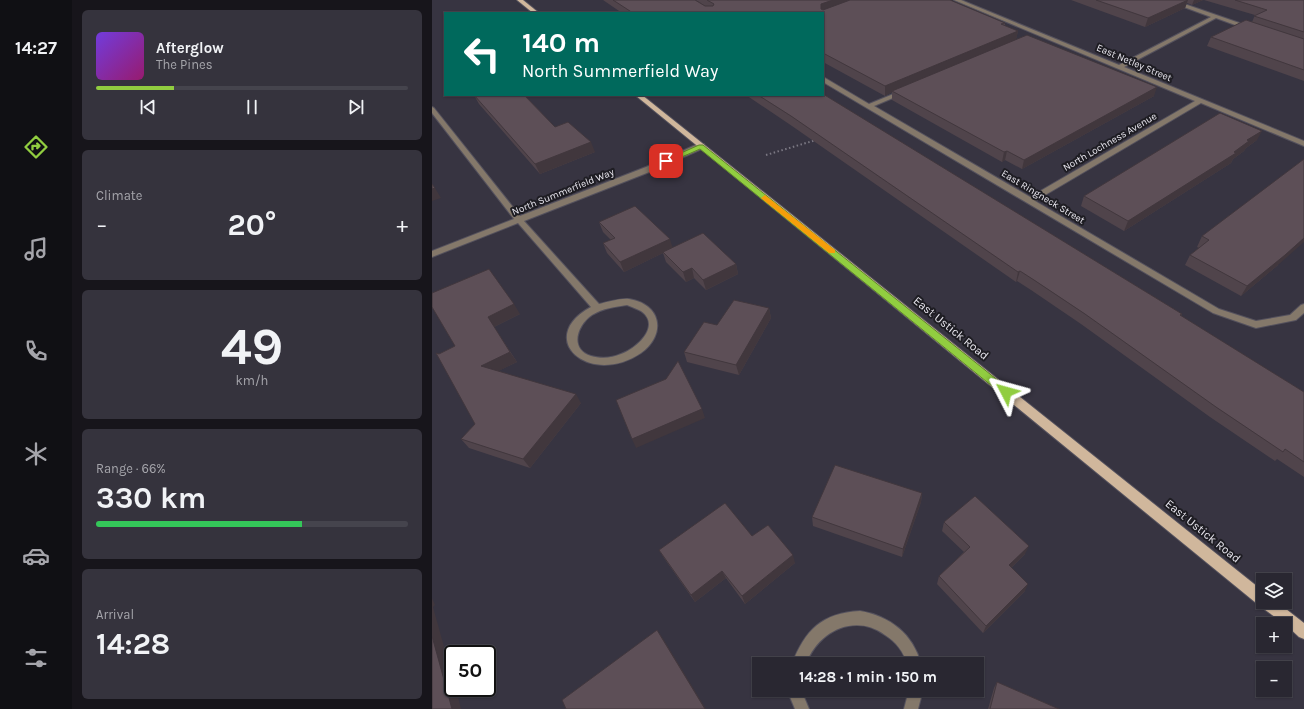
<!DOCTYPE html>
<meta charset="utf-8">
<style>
:root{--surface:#292731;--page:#35333d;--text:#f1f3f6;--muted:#a5a5ab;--line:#45444d;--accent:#91cd40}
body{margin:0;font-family:Karla,sans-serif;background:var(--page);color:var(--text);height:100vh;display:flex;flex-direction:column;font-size:15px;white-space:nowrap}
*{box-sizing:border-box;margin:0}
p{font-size:13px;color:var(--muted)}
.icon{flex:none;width:22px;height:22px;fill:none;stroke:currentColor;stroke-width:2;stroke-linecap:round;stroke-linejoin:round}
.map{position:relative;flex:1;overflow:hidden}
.panel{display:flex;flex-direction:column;gap:10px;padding:10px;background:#17151b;width:360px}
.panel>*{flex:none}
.top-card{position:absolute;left:12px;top:12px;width:380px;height:84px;border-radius:0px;box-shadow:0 1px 3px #0004,0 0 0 1px var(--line);background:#00695c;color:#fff;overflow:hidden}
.controls{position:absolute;left:824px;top:573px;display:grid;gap:8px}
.controls a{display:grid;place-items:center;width:36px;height:36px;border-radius:0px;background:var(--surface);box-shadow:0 1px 3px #0004,0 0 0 1px var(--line);font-size:20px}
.speed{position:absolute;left:12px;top:645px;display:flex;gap:8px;font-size:20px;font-weight:700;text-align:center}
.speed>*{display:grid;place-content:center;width:52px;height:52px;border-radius:50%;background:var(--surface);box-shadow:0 1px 3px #0004,0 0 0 1px var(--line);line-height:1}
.speed .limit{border:2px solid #111;border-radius:6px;background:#fff;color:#111}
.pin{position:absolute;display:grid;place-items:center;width:34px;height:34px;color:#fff;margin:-17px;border-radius:8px;box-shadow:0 2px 6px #0006}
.me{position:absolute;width:44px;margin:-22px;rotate:309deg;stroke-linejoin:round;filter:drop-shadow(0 0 3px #0008)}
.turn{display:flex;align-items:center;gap:14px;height:84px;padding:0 12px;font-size:18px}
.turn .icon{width:52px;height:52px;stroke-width:2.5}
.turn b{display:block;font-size:28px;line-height:34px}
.big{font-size:30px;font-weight:700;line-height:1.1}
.panel .widget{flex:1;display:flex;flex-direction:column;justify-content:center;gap:6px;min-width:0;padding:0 14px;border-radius:6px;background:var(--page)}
.panel .dial{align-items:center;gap:0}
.dial b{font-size:52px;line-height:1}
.song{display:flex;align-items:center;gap:12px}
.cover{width:48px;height:48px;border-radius:6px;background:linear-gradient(135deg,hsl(260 70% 55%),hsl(320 70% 35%))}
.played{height:4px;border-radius:2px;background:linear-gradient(90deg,var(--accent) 25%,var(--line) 25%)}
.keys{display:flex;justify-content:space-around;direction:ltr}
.heat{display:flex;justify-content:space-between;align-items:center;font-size:22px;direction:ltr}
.charge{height:6px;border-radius:3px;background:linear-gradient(90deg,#34c759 66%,var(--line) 0)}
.trip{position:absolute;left:320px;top:657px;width:232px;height:40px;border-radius:0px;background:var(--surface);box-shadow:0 1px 3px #0004,0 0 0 1px var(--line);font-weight:700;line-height:40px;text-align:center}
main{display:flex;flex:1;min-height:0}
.tabs{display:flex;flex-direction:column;width:72px;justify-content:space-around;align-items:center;background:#101014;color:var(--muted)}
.tabs .icon{width:28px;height:28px}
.tabs .current{color:var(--accent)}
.tabs b{font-size:18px;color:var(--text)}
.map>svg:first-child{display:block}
</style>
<main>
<nav class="tabs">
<b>14:27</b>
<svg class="icon current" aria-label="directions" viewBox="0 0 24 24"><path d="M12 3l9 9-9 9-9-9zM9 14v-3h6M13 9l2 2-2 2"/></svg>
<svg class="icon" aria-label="music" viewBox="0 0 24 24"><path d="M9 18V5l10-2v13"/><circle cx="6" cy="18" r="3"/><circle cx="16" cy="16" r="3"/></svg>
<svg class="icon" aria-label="phone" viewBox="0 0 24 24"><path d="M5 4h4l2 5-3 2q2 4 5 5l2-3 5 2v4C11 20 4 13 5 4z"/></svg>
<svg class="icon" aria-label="climate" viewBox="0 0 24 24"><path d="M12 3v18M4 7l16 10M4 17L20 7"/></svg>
<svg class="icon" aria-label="car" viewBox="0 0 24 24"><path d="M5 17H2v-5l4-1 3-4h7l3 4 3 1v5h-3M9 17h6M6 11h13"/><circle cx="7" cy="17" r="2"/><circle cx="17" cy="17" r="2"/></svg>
<svg class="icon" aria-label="filters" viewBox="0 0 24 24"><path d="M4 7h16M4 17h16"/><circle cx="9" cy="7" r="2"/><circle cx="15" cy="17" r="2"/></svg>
</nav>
<section class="panel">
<div class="widget">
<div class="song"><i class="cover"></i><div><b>Afterglow</b><p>The Pines</p></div></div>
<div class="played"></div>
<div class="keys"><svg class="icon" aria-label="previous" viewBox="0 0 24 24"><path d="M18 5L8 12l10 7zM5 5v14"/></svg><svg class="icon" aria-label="pause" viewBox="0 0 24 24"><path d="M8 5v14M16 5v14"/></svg><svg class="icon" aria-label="next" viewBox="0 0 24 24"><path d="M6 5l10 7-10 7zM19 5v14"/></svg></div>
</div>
<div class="widget"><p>Climate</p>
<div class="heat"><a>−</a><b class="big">20°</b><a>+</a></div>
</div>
<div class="widget dial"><b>49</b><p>km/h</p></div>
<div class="widget"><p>Range · 66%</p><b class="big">330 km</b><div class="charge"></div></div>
<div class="widget"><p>Arrival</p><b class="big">14:28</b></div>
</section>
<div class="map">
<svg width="872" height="709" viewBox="0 0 872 709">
<rect width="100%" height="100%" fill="#373441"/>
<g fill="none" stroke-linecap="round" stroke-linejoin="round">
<defs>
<g id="minor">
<path d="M522,0h7l158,65 92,-48 -46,-17h8l78,27 1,1 -3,2 -33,-12 -92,49 180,74v5l-103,-43 -166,98 184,108 37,12 34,-6 11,-10 3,-1v9l-8,7 -40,8 -43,-15 -390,-231v-5l2,1 44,26 34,-14h4v2l-33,14 156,91 165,-96z"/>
<path d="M0,107l2,1 86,108 126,-49 52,-23h6v4l-52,23 -128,50 75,83c9,-2 21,-6 30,-5 32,5 38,35 12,54 -52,35 -107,-15 -50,-46l-73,-84 -86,34v-6l82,-32 -82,-106zM195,305c5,2 10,4 14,6 21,15 -5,38 -20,43 -9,4 -20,5 -30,2 -22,-7 -14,-31 1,-41 11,-7 23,-8 35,-10z"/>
<path d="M428,611c30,5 53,23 61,53h-14c-3,-12 -11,-22 -22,-29 -30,-22 -67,-4 -79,29h-14c13,-34 30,-51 68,-53z"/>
<path d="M358,690h14v7l5,12h-14l-5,-12z"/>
<path d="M477,690h14l-5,19h-14z"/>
</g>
<g id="major">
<path d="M85,0h6l16,13h-6z"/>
<path d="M203,95h7l621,496v11h14l27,21v16l-5,-2 -14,-13 -24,-17z"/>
</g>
</defs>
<!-- minor casing -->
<use href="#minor" stroke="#54515d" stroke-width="2"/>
<!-- major casing -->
<use href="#major" stroke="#54515d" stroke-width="2"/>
<!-- path -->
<path stroke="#7b7883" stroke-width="2" stroke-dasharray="1.5 2.5" stroke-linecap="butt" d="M334,155l50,-15"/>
<!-- minor -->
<use href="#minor" fill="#84786a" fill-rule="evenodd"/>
<!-- major -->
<use href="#major" fill="#d0b79c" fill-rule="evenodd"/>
</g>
<!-- wall -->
<g fill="#50444b">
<path d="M171,0h92l10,6 -9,-6h254l55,23v3l13,5 -2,8 138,57 -132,73 -17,-9 -3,2 -110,-62v-8l-7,4 -62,-34v-49h-201z"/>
<path d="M639,0h132l-11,5 -5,-2 -2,5 -40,19z"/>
<path d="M772,0h100v81l-97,-35 4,-9 41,-15 3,-7z"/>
<path d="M42,95h59l-7,2 29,30 40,25 -55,22 -61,-70z"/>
<path d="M314,95h77l359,219 -1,2 123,76v85l-27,-18 -2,2 -65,-44 -129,-93 -50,-34 -14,-9 -1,1 -224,-156z"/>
<path d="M825,140l-11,8 -2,3 -11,8 -2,4 -107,68 -43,-25 3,-10z"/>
<path d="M167,222l74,25 63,17 2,10 -32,16 -12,-12 -8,4 -20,-20 -3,-9 -39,19 -17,-19 -4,-10 8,-3 -8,-8z"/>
<path d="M770,236l76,29 -37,31 -56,-31 5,-10 9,-7 -2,-1z"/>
<path d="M0,307l88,7 -26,13 23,35 -19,9 83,32 -51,65 -61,-20 -8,-9 14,-15 -36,-70 16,-8z"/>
<path d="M337,308l2,10 -32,57 -52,-13 -3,-10z"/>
<path d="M490,493l-1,9 -19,55 -89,-31 -1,-9z"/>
<path d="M512,522l81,32 -14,14 14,23 -42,42 -46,-49 2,-8 25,-24 -22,-21z"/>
<path d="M320,536l43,27 -50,41 -19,-26 -31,24 -31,-44 -5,-8z"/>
<path d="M565,682l62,27h-71l6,-21z"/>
</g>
<!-- shaded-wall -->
<g fill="#41373d">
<path d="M401,0h26l-38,13v-9z"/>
<path d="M756,0l-3,8 -40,19 3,-9z"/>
<path d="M762,0h9l-11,5z"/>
<path d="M586,31l-2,9 -124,51v1l-7,4v-10z"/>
<path d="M725,87l-3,9 -132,73 2,-9z"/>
<path d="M88,95h13l-11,3z"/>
<path d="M830,131l-5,9 -11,8 -2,3 -11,8 -2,4 -107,68 4,-10 106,-69 13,-12z"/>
<path d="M159,142l4,10 -55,22 -5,-10z"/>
<path d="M575,151l-2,9 -3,2 2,-10z"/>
<path d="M3,188l6,10 -9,3v-12z"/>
<path d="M872,238v4l-26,23 -37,31 6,-10z"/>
<path d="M238,239l3,10 -10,3v1l-39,19 -4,-10z"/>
<path d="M304,264l2,10 -32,16 -3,-10z"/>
<path d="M260,268l2,10 -8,4 -3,-10z"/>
<path d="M588,271l-3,10 -1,1 2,-10z"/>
<path d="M82,304l6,10 -26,13 -6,-10z"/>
<path d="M337,308l2,10 -32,57 -3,-10z"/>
<path d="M78,352l7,10 -29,14 -7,-10z"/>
<path d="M144,394l5,9 -51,65 -7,-9z"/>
<path d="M270,409l3,9 -69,30 -4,-9z"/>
<path d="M490,493l-1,9 -19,55 1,-8z"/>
<path d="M597,546l-4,8 -19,19 3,-8z"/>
<path d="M361,555l2,8 -50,41 -3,-8z"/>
<path d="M290,571l4,7 -31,24 -4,-7z"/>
<path d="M596,584l-3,7 -42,42 3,-7z"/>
<path d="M0,598l3,7 -2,2 20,72v9h3l5,21h-9l-20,-73z"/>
<path d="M225,630l5,7 44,72h-1z"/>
</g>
<!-- building -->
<g fill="#5d4f57" stroke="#41373d">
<path d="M181,0h82l10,6h8l1,-2 -7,-4h126l-12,4v5l2,1 27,-10h100l55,23 -4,1 17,7 -133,55 -62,-33v-40h-190z"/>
<path d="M664,0h92l-40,18z"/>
<path d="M803,0h69v32l-50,-16 13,-6z"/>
<path d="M814,20l58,19v31l-93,-33z"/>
<path d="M595,35l130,52 -133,73 -17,-9 -3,1 -112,-61z"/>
<path d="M391,94l359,220 -2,1 124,77v70l-19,-13 -2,3 -67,-45 -131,-93 -51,-34 -14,-9 -2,1 -227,-156 -33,-21h65z"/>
<path d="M42,95h50l31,32 13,-5 23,20 -56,22z"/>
<path d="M788,113l42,18 -15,9 2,1 -15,11 2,1 -108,68 -44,-25z"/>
<path d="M872,159v79l-19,17 -38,31 -57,-31 19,-15 -7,-4z"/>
<path d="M0,184l3,4 -3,1z"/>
<path d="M203,206l35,33 -50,23 -17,-19 12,-5 -16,-16z"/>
<path d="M271,233l33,31 -33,16 -11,-12 -9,4 -20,-20z"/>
<path d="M57,269l25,35 -26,13 22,35 -29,14 95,28 -53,65 -62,-20 14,-15 -39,-71 3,1 16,-8 -23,-39v-14z"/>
<path d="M302,300l35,8 -33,57 -52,-13 20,-30 13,3z"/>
<path d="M246,361l24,48 -70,30 -16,-39 50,-21z"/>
<path d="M403,465l87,28 -19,56 -91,-32z"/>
<path d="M543,496l54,50 -20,19 19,19 -42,42 -47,-50 31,-29 -26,-25z"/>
<path d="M293,503l27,33 16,-11 25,30 -51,41 -20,-25 -31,24 -32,-45z"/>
<path d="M225,630l48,79h-139l-4,-9z"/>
<path d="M0,636l20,73h-20z"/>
<path d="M565,682l62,27h-69z"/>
</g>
<!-- route -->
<path fill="#91cd40" stroke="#5e852a" d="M267,145h4l307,245 1,2 -1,3h-7l-303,-246 -32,14 -5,-2z"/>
<!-- slow -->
<path fill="#f59e0b" d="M333,195l70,55v3h-6l-67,-54 -1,-1z"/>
<g text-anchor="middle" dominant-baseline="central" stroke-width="4" stroke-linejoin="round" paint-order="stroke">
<!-- far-street labels -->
<g font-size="10" fill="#eae8f0" stroke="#1e1d23">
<text transform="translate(702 63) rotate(23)">East Netley Street</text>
<text transform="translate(678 142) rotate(-30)">North Lochness Avenue</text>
<text transform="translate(131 192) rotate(-22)">North Summerfield Way</text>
<text transform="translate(611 197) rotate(31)">East Ringneck Street</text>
</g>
<!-- street labels -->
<g font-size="12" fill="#eae8f0" stroke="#1e1d23">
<text transform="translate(519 328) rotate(39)">East Ustick Road</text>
<text transform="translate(771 531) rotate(39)">East Ustick Road</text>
</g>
</g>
</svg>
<div class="controls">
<a><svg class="icon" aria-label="layers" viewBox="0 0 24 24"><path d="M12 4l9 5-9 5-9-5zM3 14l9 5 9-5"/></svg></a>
<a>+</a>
<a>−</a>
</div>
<div class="speed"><div class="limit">50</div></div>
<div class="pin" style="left:234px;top:161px;background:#d93025"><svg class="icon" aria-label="arrive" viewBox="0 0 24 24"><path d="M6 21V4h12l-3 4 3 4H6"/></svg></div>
<svg class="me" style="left:574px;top:392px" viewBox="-20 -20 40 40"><path d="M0-17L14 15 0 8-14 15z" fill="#91cd40" stroke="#fff" stroke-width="4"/></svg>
<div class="trip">14:28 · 1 min · 150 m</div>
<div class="top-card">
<div class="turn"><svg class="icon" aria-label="left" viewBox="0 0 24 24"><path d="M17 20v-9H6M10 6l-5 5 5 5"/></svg><div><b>140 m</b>North Summerfield Way</div></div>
</div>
</div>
</main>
